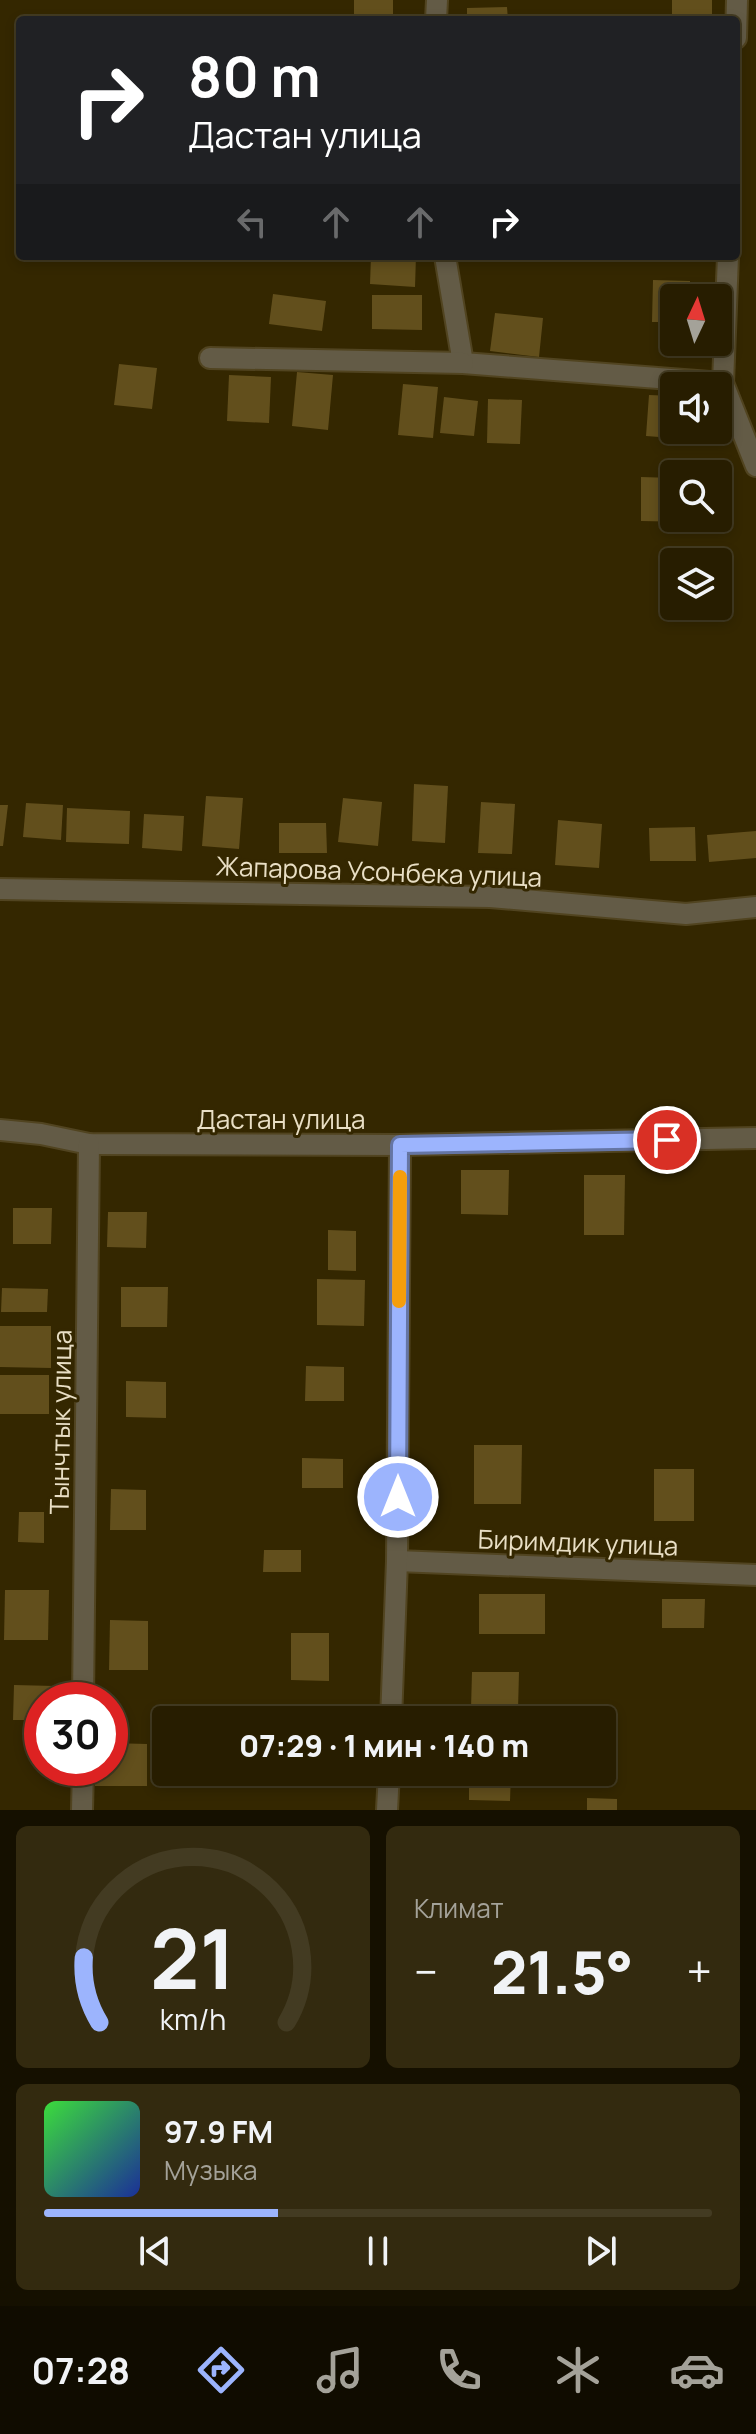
<!DOCTYPE html>
<html lang="ru">
<meta charset="utf-8">
<style>
:root{--surface:#271d00;--page:#332a0f;--text:#f1f3f6;--muted:#a4a299;--line:#433b22;--accent:#9cb4fd}
body{margin:0;font-family:Manrope,sans-serif;background:var(--page);color:var(--text);height:100vh;display:flex;flex-direction:column;font-size:30px;white-space:nowrap}
*{box-sizing:border-box;margin:0}
p{font-size:26px;color:var(--muted)}
.icon{flex:none;width:44px;height:44px;fill:none;stroke:currentColor;stroke-width:2;stroke-linecap:round;stroke-linejoin:round}
.map{position:relative;height:1810px;overflow:hidden}
.drawer{display:flex;flex-direction:column;gap:16px;padding:16px;background:#151000;flex:1}
.drawer>*{flex:none}
.banner{position:absolute;left:16px;top:16px;width:724px;height:244px;border-radius:8px;box-shadow:0 4px 12px #0003,0 0 0 2px var(--line);background:#202124;color:#fff;overflow:hidden}
.needle{width:52px;rotate:4deg}
.controls{position:absolute;left:660px;top:284px;display:grid;gap:16px}
.controls a{display:grid;place-items:center;width:72px;height:72px;border-radius:8px;background:var(--surface);box-shadow:0 4px 12px #0003,0 0 0 2px var(--line);font-size:40px}
.speed{position:absolute;left:24px;top:1682px;display:flex;gap:16px;font-size:40px;font-weight:700;text-align:center}
.speed>*{display:grid;place-content:center;width:104px;height:104px;border-radius:50%;background:var(--surface);box-shadow:0 4px 12px #0003,0 0 0 2px var(--line);line-height:1}
.speed .limit{border:12px solid #d22;background:#fff;color:#111}
.pin{position:absolute;display:grid;place-items:center;width:68px;height:68px;color:#fff;margin:-34px;border:4px solid #fff;border-radius:50%;box-shadow:0 2px 8px #0007}
.me{position:absolute;width:88px;margin:-44px;rotate:0deg;stroke-linejoin:round;filter:drop-shadow(0 0 6px #0008)}
.turn{display:flex;align-items:center;gap:28px;height:168px;padding:0 40px;font-size:36px}
.turn .icon{width:104px;height:104px;stroke-width:2.5}
.turn b{display:block;font-size:56px;line-height:68px}
.lanes{display:flex;align-items:center;height:76px;padding:0 40px;background:#0003;justify-content:center;gap:40px;direction:ltr}
.lanes .off{opacity:.35}
.big{font-size:60px;font-weight:800;line-height:1.1}
.drawer .card{flex:1;display:flex;flex-direction:column;justify-content:center;gap:12px;min-width:0;padding:0 28px;border-radius:12px;background:var(--page)}
.drawer .dial{align-items:center;gap:0}
.dial svg{height:208px;overflow:visible;fill:none;stroke:var(--line);stroke-width:7;stroke-linecap:round;text-anchor:middle}
.dial text{fill:var(--text);stroke:none}
.song{display:flex;align-items:center;gap:24px}
.cover{width:96px;height:96px;border-radius:12px;background:linear-gradient(135deg,hsl(120 70% 55%),hsl(230 70% 35%))}
.played{height:8px;border-radius:4px;background:linear-gradient(90deg,var(--accent) 35%,var(--line) 35%)}
.keys{display:flex;justify-content:space-around;direction:ltr}
.heat{display:flex;justify-content:space-between;align-items:center;font-size:44px;direction:ltr}
.drawer .tiles{flex:1;display:grid;gap:16px;grid-template-columns:1fr 1fr}
.card:last-child{grid-column:span 2}
.trip{position:absolute;left:152px;top:1706px;width:464px;height:80px;border-radius:8px;background:var(--surface);box-shadow:0 4px 12px #0003,0 0 0 2px var(--line);font-weight:800;line-height:80px;text-align:center}
.tab-bar{display:flex;height:128px;justify-content:space-around;align-items:center;background:#100c00;color:var(--muted)}
.tab-bar .icon{width:56px;height:56px}
.tab-bar .current{color:var(--accent)}
.tab-bar b{font-size:36px;color:var(--text)}
.map>svg:first-child{display:block}
</style>
<div class="map">
<svg width="756" height="1810" viewBox="0 0 756 1810">
<rect width="100%" height="100%" fill="#342700"/>
<!-- building -->
<g fill="#624f1c">
<rect x="354" y="0" width="39" height="19"/>
<rect x="672" y="0" width="40" height="20"/>
<path d="M507,7l1,13h-41v-12z"/>
<path d="M371,256h45l-1,31 -45,-3z"/>
<path d="M653,280l37,1v17h-16v24h-22z"/>
<path d="M273,294l53,7 -4,30 -53,-7z"/>
<path d="M372,295h50v35l-50,-1z"/>
<path d="M495,313l48,5 -4,39 -49,-6z"/>
<path d="M119,364l38,4 -5,41 -38,-4z"/>
<path d="M297,372l36,3 -5,55 -36,-4z"/>
<path d="M229,375l42,2 -2,46 -42,-2z"/>
<path d="M403,384l35,3 -5,51 -35,-3z"/>
<path d="M649,395l25,1v34h13l-1,9 -40,-3z"/>
<path d="M444,397l34,4 -4,35 -34,-3z"/>
<path d="M488,399l34,1 -2,44 -33,-1z"/>
<path d="M641,477l33,1v40h16v4l-49,-1z"/>
<path d="M414,784l34,2 -3,57 -33,-2z"/>
<path d="M206,796l37,2 -4,51 -37,-3z"/>
<path d="M343,798l39,4 -4,44 -40,-4z"/>
<path d="M481,802l34,2 -3,50 -34,-1z"/>
<path d="M26,803l37,2 -2,35 -38,-3z"/>
<path d="M0,805h8l-5,41h-3z"/>
<path d="M67,808l63,3 -1,33 -63,-2z"/>
<path d="M144,814l40,2 -2,35 -40,-3z"/>
<path d="M558,820l44,4 -3,44 -44,-3z"/>
<path d="M279,823h47l1,30h-48z"/>
<path d="M695,827l1,34h-46l-1,-33z"/>
<path d="M756,831v27l-47,4 -2,-27z"/>
<path d="M461,1170h48l-1,45 -47,-1z"/>
<path d="M584,1175h41l-1,60h-40z"/>
<path d="M13,1208h39l-1,36h-38z"/>
<path d="M108,1212h39l-1,36 -39,-1z"/>
<path d="M328,1230l28,1v40l-28,-1z"/>
<path d="M317,1279l48,1 -1,46 -47,-1z"/>
<path d="M121,1287h47l-1,40h-46z"/>
<path d="M2,1288l46,1 -1,23h-46z"/>
<path d="M0,1326h51v42l-51,-1z"/>
<path d="M306,1366l38,1v34h-39z"/>
<rect x="0" y="1375" width="49" height="39"/>
<path d="M126,1381l40,1v36l-40,-1z"/>
<path d="M474,1445h48l-1,59h-47z"/>
<path d="M302,1458l41,1v29h-41z"/>
<rect x="654" y="1469" width="40" height="52"/>
<path d="M111,1489l35,1v40h-36z"/>
<path d="M19,1512h25v31l-26,-1z"/>
<path d="M264,1550h37v22h-38z"/>
<path d="M5,1590h44l-1,50h-44z"/>
<rect x="479" y="1594" width="66" height="40"/>
<path d="M662,1599h43l-1,29h-42z"/>
<path d="M110,1620l38,1v49h-39z"/>
<path d="M291,1633h38v48l-38,-1z"/>
<path d="M472,1672h47l-1,38 -47,-1z"/>
<path d="M14,1685l41,1v14h-13v20h-29z"/>
<path d="M110,1743l37,1v42h-52v-18h15z"/>
<path d="M469,1772h42l-1,29 -41,-1z"/>
<path d="M587,1798l30,1v11h-30z"/>
</g>
<g fill="none" stroke-linecap="round" stroke-linejoin="round">
<defs>
<g id="street">
<path d="M436,20l1,-20"/>
<path d="M736,38l1,-38"/>
<path d="M445,256l18,107 260,20"/>
<path d="M728,256l-5,127 33,83"/>
<path d="M210,358l253,5"/>
<path d="M0,889l490,8 196,17 70,-7"/>
<path d="M0,1130l41,4 48,10 311,1 356,-7"/>
<path d="M397,1561l359,14"/>
<path d="M83,1700l6,-556"/>
<path d="M391,1720l6,-159 3,-416"/>
<path d="M82,1810l1,-42"/>
<path d="M387,1810l2,-38"/>
</g>
</defs>
<!-- street casing -->
<use href="#street" stroke="#514420" stroke-width="24"/>
<!-- street -->
<use href="#street" stroke="#635b46" stroke-width="20"/>
</g>
<g fill="none" stroke-linecap="round" stroke-linejoin="round">
<defs>
<path id="route" d="M398,1497l2,-352 267,-5"/>
</defs>
<!-- route casing -->
<use href="#route" stroke="#6575a4" stroke-width="20"/>
<!-- route -->
<use href="#route" stroke="#9cb4fd" stroke-width="14"/>
<!-- slow -->
<path stroke="#f59e0b" stroke-width="14" d="M399,1301l1,-124"/>
</g>
<g text-anchor="middle" dominant-baseline="central" stroke-width="6" stroke-linejoin="round" paint-order="stroke">
<!-- street labels -->
<g font-size="26" fill="#e9dfc5" stroke="#342700">
<text transform="translate(379 871) rotate(2)">Жапарова Усонбека улица</text>
<text x="281" y="1119">Дастан улица</text>
<text transform="translate(60 1422) rotate(-89)">Тынчтык улица</text>
<text transform="translate(578 1542) rotate(2)">Биримдик улица</text>
</g>
</g>
</svg>
<div class="controls">
<a><svg class="needle" viewBox="-14 -14 28 28"><path d="M0-13l5 13h-10z" fill="#e53935"/><path d="M0 13l5-13h-10z" fill="#a4a299"/></svg></a>
<a><svg class="icon" aria-label="sound" viewBox="0 0 24 24"><path d="M4 9h4l5-4v14l-5-4H4zM17 9q2 3 0 6"/></svg></a>
<a><svg class="icon" aria-label="search" viewBox="0 0 24 24"><circle cx="10" cy="10" r="6"/><path d="M15 15l6 6"/></svg></a>
<a><svg class="icon" aria-label="layers" viewBox="0 0 24 24"><path d="M12 4l9 5-9 5-9-5zM3 14l9 5 9-5"/></svg></a>
</div>
<div class="speed"><div class="limit">30</div></div>
<div class="pin" style="left:667px;top:1140px;background:#d93025"><svg class="icon" aria-label="arrive" viewBox="0 0 24 24"><path d="M6 21V4h12l-3 4 3 4H6"/></svg></div>
<svg class="me" style="left:398px;top:1497px" viewBox="-20 -20 40 40"><circle r="17" fill="#9cb4fd" stroke="#fff" stroke-width="3"/><path d="M0-11L8 9 0 5-8 9z" fill="#fff"/></svg>
<div class="trip">07:29 · 1 мин · 140 m</div>
<div class="banner">
<div class="turn"><svg class="icon" aria-label="right" viewBox="0 0 24 24"><path d="M7 20v-9h11M14 6l5 5-5 5"/></svg><div><b>80 m</b>Дастан улица</div></div>
<div class="lanes"><svg class="icon off" aria-label="left" viewBox="0 0 24 24"><path d="M17 20v-9H6M10 6l-5 5 5 5"/></svg><svg class="icon off" aria-label="ahead" viewBox="0 0 24 24"><path d="M12 20V5M6 11l6-6 6 6"/></svg><svg class="icon off" aria-label="ahead" viewBox="0 0 24 24"><path d="M12 20V5M6 11l6-6 6 6"/></svg><svg class="icon" aria-label="right" viewBox="0 0 24 24"><path d="M7 20v-9h11M14 6l5 5-5 5"/></svg></div>
</div>
</div>
<section class="drawer">
<div class="tiles">
<div class="card dial"><svg viewBox="0 0 100 80">
<path d="M14 69A42 42 0 1 1 86 69"/>
<path d="M14 69A42 42 0 0 1 8 44" stroke="#9cb4fd"/>
<text x="50" y="56" font-size="32" font-weight="700">21</text>
<text x="50" y="72" font-size="11">km/h</text>
</svg></div>
<div class="card"><p>Климат</p>
<div class="heat"><a>−</a><b class="big">21.5°</b><a>+</a></div>
</div>
<div class="card">
<div class="song"><i class="cover"></i><div><b>97.9 FM</b><p>Музыка</p></div></div>
<div class="played"></div>
<div class="keys"><svg class="icon" aria-label="previous" viewBox="0 0 24 24"><path d="M18 5L8 12l10 7zM5 5v14"/></svg><svg class="icon" aria-label="pause" viewBox="0 0 24 24"><path d="M8 5v14M16 5v14"/></svg><svg class="icon" aria-label="next" viewBox="0 0 24 24"><path d="M6 5l10 7-10 7zM19 5v14"/></svg></div>
</div>
</div>
</section>
<nav class="tab-bar">
<b>07:28</b>
<svg class="icon current" aria-label="directions" viewBox="0 0 24 24"><path d="M12 3l9 9-9 9-9-9zM9 14v-3h6M13 9l2 2-2 2"/></svg>
<svg class="icon" aria-label="music" viewBox="0 0 24 24"><path d="M9 18V5l10-2v13"/><circle cx="6" cy="18" r="3"/><circle cx="16" cy="16" r="3"/></svg>
<svg class="icon" aria-label="phone" viewBox="0 0 24 24"><path d="M5 4h4l2 5-3 2q2 4 5 5l2-3 5 2v4C11 20 4 13 5 4z"/></svg>
<svg class="icon" aria-label="climate" viewBox="0 0 24 24"><path d="M12 3v18M4 7l16 10M4 17L20 7"/></svg>
<svg class="icon" aria-label="car" viewBox="0 0 24 24"><path d="M5 17H2v-5l4-1 3-4h7l3 4 3 1v5h-3M9 17h6M6 11h13"/><circle cx="7" cy="17" r="2"/><circle cx="17" cy="17" r="2"/></svg>
</nav>
